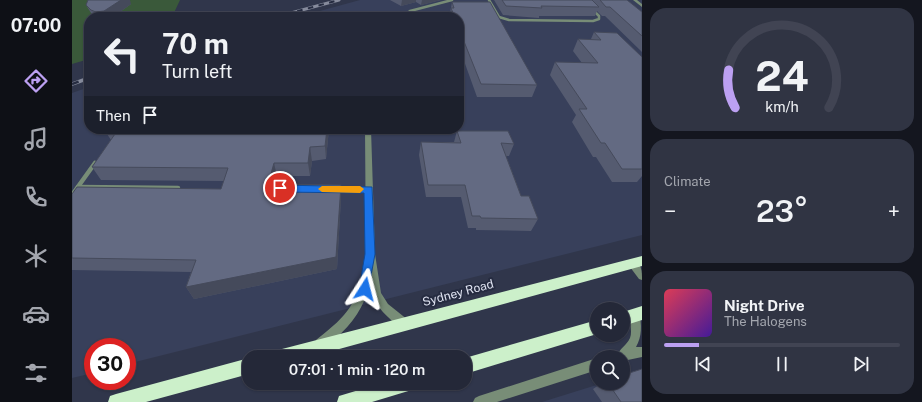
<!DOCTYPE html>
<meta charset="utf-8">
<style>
:root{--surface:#242838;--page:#303443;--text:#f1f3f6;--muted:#a3a6ae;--line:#414453;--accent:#bca0f2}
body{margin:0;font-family:"Public Sans",sans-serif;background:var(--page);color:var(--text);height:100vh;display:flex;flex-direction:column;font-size:15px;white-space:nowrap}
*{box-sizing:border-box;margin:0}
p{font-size:13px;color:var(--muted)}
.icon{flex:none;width:22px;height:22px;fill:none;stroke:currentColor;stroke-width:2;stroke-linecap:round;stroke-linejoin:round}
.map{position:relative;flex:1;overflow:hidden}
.panel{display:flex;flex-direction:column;gap:8px;padding:8px;background:#14161f;width:280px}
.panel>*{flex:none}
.guide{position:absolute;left:12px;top:12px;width:380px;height:122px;border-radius:16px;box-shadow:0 1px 3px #0004,0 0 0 1px var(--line);background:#242838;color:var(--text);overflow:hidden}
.controls{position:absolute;left:518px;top:302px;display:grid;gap:8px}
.controls a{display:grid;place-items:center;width:40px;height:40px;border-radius:50%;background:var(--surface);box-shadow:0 1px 3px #0004,0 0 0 1px var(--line);font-size:20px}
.speed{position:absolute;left:12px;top:338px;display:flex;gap:8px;font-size:20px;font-weight:700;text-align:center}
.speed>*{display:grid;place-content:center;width:52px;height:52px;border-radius:50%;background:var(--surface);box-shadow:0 1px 3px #0004,0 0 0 1px var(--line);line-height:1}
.speed .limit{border:6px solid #d22;background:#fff;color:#111}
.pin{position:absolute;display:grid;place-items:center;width:34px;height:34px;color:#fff;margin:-17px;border:2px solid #fff;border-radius:50%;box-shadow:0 1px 4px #0007}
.me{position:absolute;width:44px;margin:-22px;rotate:9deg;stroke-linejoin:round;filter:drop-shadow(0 0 3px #0008)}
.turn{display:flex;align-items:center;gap:14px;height:84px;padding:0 12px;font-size:18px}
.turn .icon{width:52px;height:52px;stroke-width:2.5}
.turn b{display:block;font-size:28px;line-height:34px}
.then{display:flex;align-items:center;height:38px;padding:0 12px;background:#0003;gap:8px;font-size:15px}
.big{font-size:30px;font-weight:600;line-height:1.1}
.panel .tile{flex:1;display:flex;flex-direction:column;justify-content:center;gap:6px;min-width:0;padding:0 14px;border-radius:16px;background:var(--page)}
.panel .dial{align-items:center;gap:0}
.dial svg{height:104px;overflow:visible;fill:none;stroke:var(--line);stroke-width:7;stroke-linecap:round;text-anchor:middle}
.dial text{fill:var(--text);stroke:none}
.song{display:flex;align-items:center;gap:12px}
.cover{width:48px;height:48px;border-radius:6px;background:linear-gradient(135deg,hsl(350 70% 55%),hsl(260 70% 35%))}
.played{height:4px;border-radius:2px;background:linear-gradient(90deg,var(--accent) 15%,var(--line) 15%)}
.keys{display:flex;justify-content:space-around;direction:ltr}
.heat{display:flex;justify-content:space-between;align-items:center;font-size:22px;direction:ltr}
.trip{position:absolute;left:170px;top:350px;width:230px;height:40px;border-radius:16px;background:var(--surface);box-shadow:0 1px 3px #0004,0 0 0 1px var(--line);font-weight:600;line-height:40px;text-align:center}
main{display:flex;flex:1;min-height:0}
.dock{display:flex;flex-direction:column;width:72px;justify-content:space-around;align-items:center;background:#0e1016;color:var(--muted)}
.dock .icon{width:28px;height:28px}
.dock .current{color:var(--accent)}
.dock b{font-size:18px;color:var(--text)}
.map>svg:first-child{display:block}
</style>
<main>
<nav class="dock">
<b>07:00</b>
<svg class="icon current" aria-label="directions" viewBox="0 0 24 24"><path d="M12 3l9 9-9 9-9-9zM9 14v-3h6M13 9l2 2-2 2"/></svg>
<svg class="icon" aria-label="music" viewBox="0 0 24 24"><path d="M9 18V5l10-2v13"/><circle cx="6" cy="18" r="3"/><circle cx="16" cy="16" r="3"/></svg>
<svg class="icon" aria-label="phone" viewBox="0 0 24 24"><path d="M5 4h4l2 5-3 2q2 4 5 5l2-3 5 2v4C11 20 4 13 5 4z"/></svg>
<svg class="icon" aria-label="climate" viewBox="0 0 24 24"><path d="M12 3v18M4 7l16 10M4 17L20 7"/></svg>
<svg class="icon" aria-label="car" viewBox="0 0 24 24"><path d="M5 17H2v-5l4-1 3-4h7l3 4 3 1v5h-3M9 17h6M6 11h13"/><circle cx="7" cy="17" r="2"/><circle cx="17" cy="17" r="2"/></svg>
<svg class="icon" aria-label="filters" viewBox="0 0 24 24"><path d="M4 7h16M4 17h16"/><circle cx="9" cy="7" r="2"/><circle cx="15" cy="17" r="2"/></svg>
</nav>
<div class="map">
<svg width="570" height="402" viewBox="0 0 570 402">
<rect width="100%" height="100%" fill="#30364b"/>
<!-- built -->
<g fill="#38405b">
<path d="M288,0h282v235l-515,129v-17h-34v26l-21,5v-285l17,-6v42h370v-112h-161z"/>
<path d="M531,383h20l19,19h-100z"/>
</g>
<!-- green -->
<path fill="#3a593a" d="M0,0h108l-8,17h-83v42l-17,5z"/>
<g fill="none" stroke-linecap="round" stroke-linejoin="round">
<!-- service-far1 -->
<g stroke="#788d77" stroke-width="2.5">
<path d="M417,0l10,17 10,3 84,1 6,-2v-3l-6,-6"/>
<path d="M332,16l6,-5 42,-11"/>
</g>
<!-- service -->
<g stroke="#788d77" stroke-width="4.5">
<path d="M6,187l100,1"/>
<path d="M264,189l33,1"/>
<path d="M0,195l23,-32"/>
</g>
<!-- minor -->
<g fill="#788d77" fill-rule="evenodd">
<path d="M561,0h4l5,4v3z"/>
<path d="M332,15l2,1v1h-6z"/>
<path d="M293,129h6l4,125 6,39 7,11 20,16 1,4 -1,4 -4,1 -4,-1c-15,-14 -27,-22 -30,-44 -6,23 -17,39 -35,55 -5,4 -9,8 -15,10l-4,-1 -1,-4 1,-4c34,-27 40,-34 48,-77l2,-3z"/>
<path d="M560,259c10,4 10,12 10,21l-3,-1 -12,-16 2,-3z"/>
<path d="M563,311l4,2c3,11 3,24 -3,34h6v10l-19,4v-4l-6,-1c2,-7 10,-11 13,-18 3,-8 -2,-18 1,-25z"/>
<path d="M525,358v12l-100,32h-24l2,-4 4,-2z"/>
</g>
<!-- trunk -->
<g fill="#ccf0ca" fill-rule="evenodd">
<path d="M570,256v10l-332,91h-36l3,-5 5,-3z"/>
<path d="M570,306v14l-19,6v-14z"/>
<path d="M525,320v14l-132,40v-16z"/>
<path d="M177,358v16l-103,28h-38l2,-6 6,-2z"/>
<path d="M310,383h35l-2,6 -43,13h-35l2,-6z"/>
</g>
<defs>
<path id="rail-far1" d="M204,17l63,-17"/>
<path id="rail" d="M0,84l17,-6"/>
</defs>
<!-- rail-far1 casing -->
<use href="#rail-far1" stroke="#868b9c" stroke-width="3"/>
<!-- rail casing -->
<use href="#rail" stroke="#868b9c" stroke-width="3.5"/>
<!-- rail-far1 -->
<use href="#rail-far1" stroke="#262c41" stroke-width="2" stroke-dasharray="5.5" stroke-linecap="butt"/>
<!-- rail -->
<use href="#rail" stroke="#262c41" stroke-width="2.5" stroke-dasharray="7" stroke-linecap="butt"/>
</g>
<!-- wall -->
<g fill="#555b70">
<path d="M318,0h51l-20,5 -5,-3 -15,4z"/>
<path d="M422,0h133l15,12v40l-37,-36h-3l-5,-5 -2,5h-56v2l-36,-3z"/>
<path d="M380,2l85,83 -5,12h-55l-18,-50v-30h-17v-4h8z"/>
<path d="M59,4l-18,13h-19l-3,-4 -5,-8z"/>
<path d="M522,32l48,25v119l-5,6h-25l-16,-25h-3l-21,-35 4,-7 -26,-40 5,-13 27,1 -9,-12 5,-12h13z"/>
<path d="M257,129l-3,30 -14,2 -2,15h-33l-2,9 66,13 -4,71 -143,30 -8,-12 5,-15 -119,-2v-76l149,-5 3,-8 -123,-1 -9,-13 19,-27 -4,-6z"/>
<path d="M385,131l57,13 -5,12h-3l15,40 17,23 -7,12 -55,-1v-2h-8l-7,-31h-35l-7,-42 2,-13h33z"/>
<path d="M530,383h6l34,19h-40l-9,-13z"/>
</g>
<!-- shaded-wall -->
<g fill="#454a5b">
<path d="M49,0h9l1,4 -18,13h-6l-3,-6z"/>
<path d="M330,0h14v2l-15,4z"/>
<path d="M350,0h19l-20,5z"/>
<path d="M255,129h2l-3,30 -1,-13z"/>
<path d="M238,147l2,14 -2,15 -2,-13z"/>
<path d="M202,163l3,13 -5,22 -4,-14z"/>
<path d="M269,185v13l-4,71 -143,30 -8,-12z"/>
</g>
<!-- building -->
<g fill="#636a82" stroke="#454a5b">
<path d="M16,0h33l-17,11 -8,1 -5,-2 -5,-5z"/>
<path d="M430,0h90l7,7 -58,-1 1,2 -36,-2z"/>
<path d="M528,0h27l15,12v24l-32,-29h-4z"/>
<path d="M380,2h38l47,83 -56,-1 -20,-50h-2v-17h-15l-2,-4h11l-2,-5h3z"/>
<path d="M522,32l23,1 25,24v112h-20l-17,-26h-4l-22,-34h8l-32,-47 43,1 -20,-24 23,1z"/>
<path d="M38,129h217l-2,17 -15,1 -2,16h-34l-6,21 73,1 -5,72 -150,30 10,-27 -124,-2v-64l5,-7 144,2 7,-21 -136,-1 23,-33h-8z"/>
<path d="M385,131h51l6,13 -13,-1 20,53h8l9,23 -57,-1 -1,-2h-8l-7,-31h-37l-7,-43 40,1z"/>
<path d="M570,369v33h-21l-13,-19h15v-8z"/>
</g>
<!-- route -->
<path fill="#1a73e8" stroke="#114b97" d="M208,185l92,2 3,67 -7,38 -3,2 -4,-2 -2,-3 6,-35 -1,-61 -84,-1 -4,-4z"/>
<!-- slow -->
<path fill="#f59e0b" d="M250,186h38l4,3 -4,4 -38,-1 -4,-3z"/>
<g text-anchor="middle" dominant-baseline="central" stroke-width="4" stroke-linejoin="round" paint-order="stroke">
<!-- near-street labels -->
<g font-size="12" fill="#dfe3f1" stroke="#262c41">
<text transform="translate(386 293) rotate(-15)">Sydney Road</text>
</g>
</g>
</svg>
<div class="controls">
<a><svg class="icon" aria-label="sound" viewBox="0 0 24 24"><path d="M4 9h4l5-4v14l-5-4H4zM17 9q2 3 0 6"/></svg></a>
<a><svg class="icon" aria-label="search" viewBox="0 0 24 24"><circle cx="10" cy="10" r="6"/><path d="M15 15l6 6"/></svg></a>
</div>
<div class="speed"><div class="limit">30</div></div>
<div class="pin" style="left:208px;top:188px;background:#d93025"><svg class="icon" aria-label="arrive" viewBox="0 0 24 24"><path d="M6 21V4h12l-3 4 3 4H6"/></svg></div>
<svg class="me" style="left:293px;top:289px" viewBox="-20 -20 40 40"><path d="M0-17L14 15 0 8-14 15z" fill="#1a73e8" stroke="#fff" stroke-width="4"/></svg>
<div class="trip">07:01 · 1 min · 120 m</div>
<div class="guide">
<div class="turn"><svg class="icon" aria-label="left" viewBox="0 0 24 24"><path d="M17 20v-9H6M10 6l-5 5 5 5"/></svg><div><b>70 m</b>Turn left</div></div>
<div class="then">Then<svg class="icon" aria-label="arrive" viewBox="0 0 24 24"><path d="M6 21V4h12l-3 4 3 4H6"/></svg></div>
</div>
</div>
<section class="panel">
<div class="tile dial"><svg viewBox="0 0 100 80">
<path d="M14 69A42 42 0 1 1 86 69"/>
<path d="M14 69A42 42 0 0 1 9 40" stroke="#bca0f2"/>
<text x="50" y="56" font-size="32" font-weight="700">24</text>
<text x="50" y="72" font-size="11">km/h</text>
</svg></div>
<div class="tile"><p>Climate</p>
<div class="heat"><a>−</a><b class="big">23°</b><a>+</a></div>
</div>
<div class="tile">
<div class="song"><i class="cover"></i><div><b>Night Drive</b><p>The Halogens</p></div></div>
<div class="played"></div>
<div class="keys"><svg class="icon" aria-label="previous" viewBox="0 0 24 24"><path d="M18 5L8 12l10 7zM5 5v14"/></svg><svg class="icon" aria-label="pause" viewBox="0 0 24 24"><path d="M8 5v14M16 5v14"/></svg><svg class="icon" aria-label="next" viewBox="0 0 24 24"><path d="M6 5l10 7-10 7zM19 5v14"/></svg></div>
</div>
</section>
</main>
